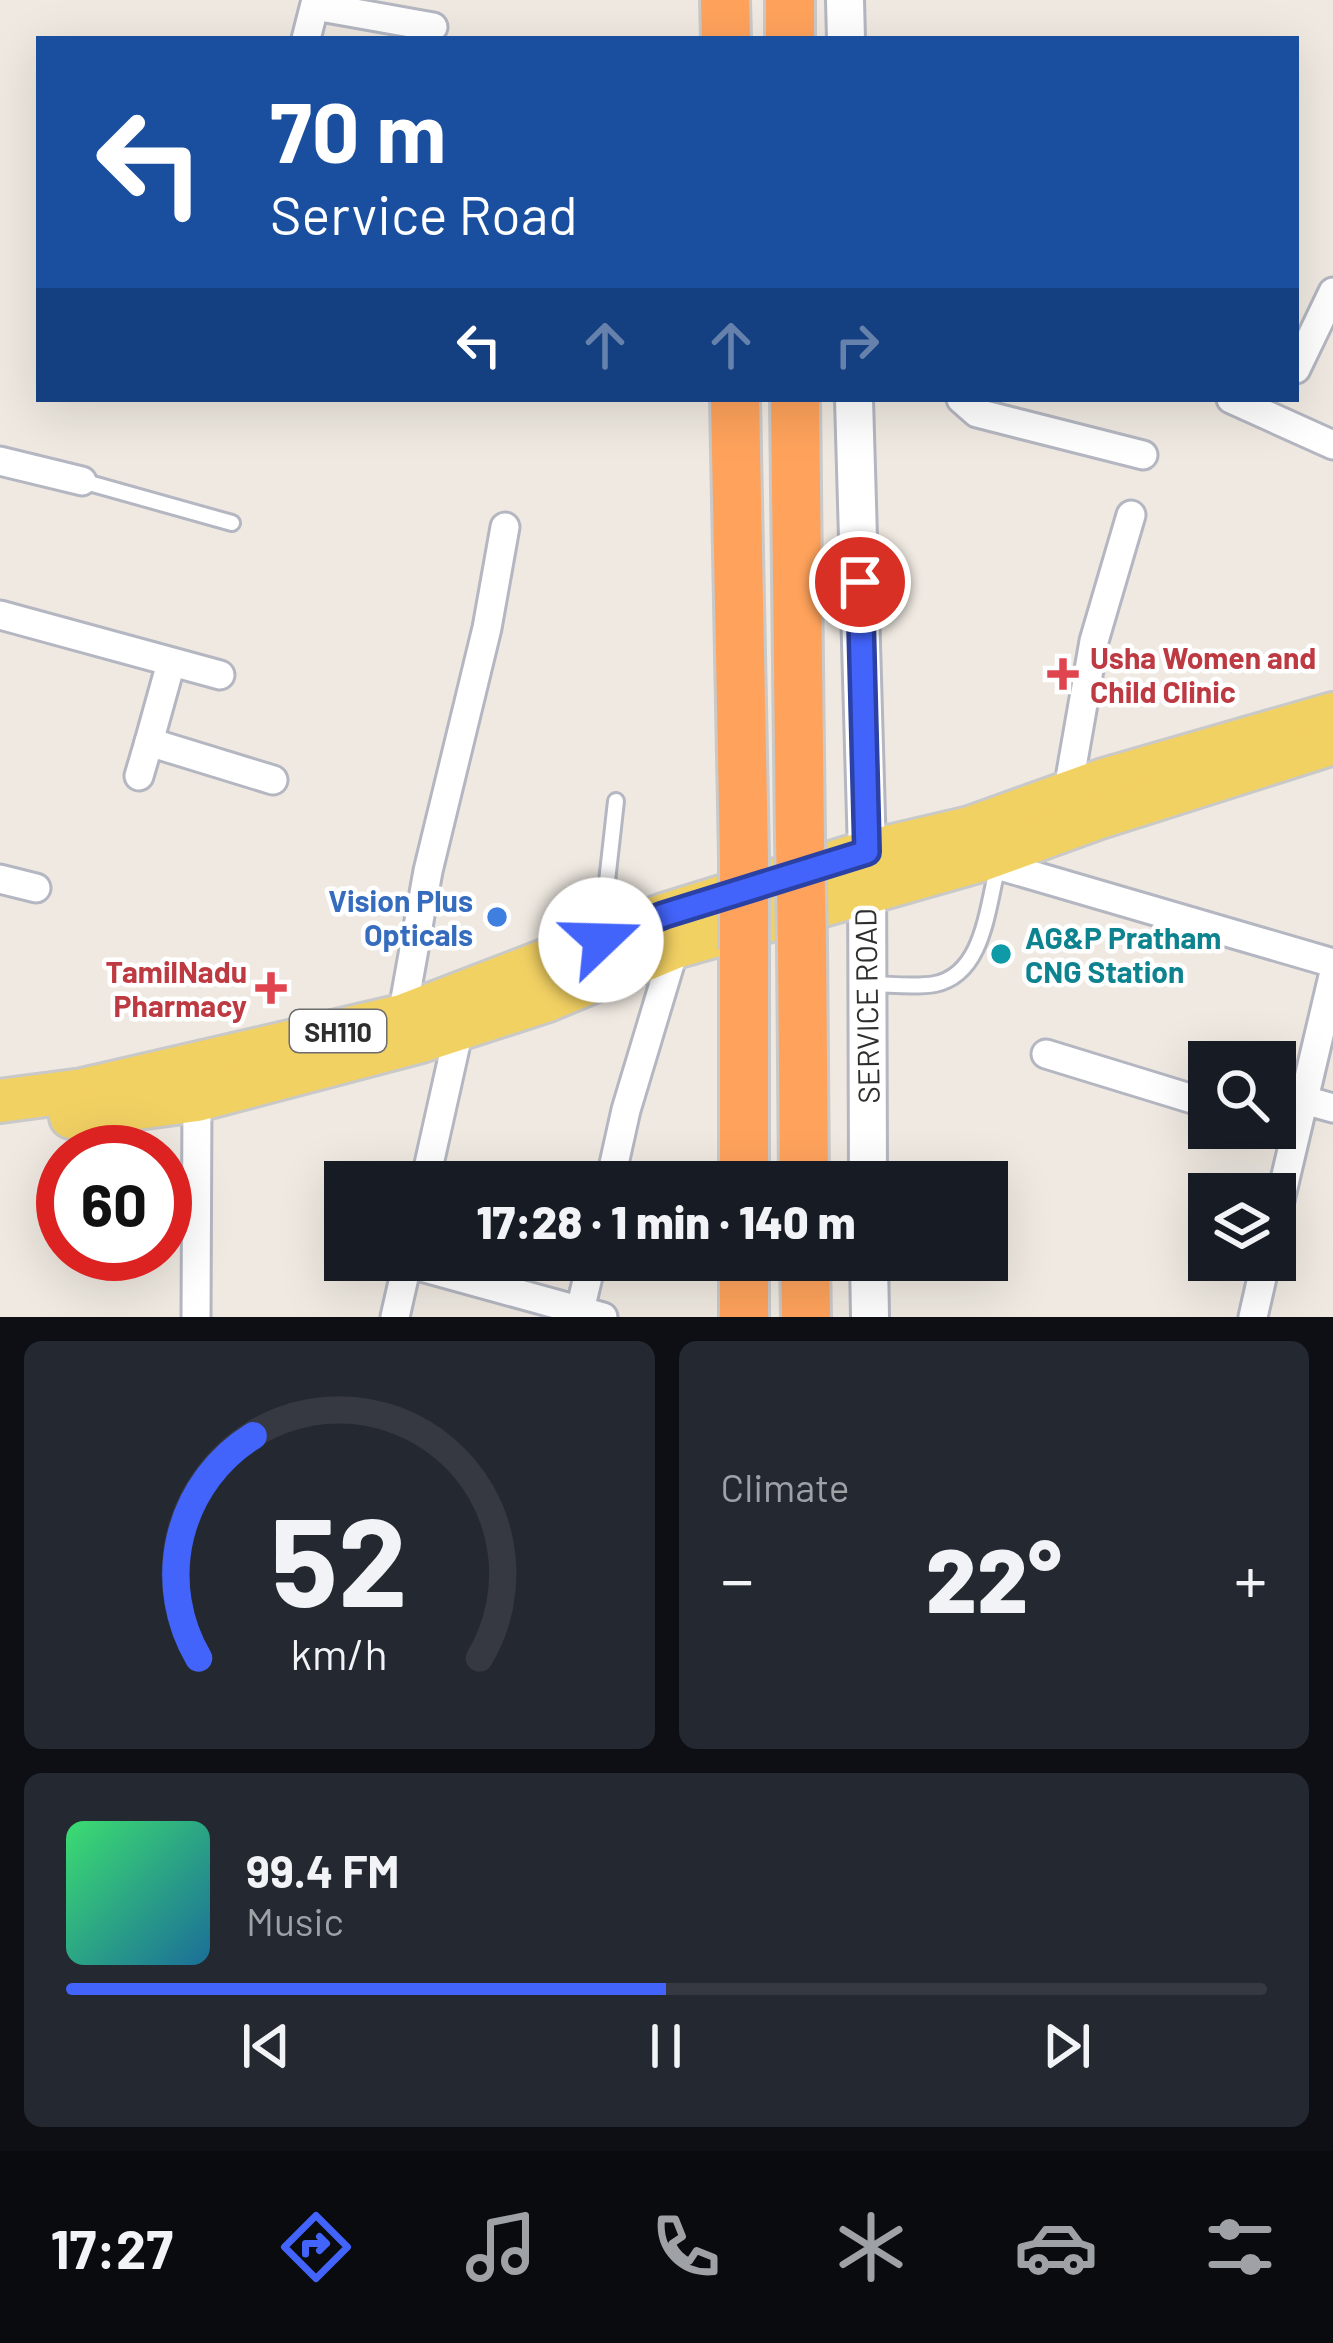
<!DOCTYPE html>
<meta charset="utf-8">
<style>
:root{--surface:#171b24;--page:#242831;--text:#f1f3f6;--muted:#9ea1a6;--line:#363941;--accent:#4264fb}
body{margin:0;font-family:Barlow,sans-serif;background:var(--page);color:var(--text);height:100vh;display:flex;flex-direction:column;font-size:45px;white-space:nowrap}
*{box-sizing:border-box;margin:0}
p{font-size:39px;color:var(--muted)}
.icon{flex:none;width:66px;height:66px;fill:none;stroke:currentColor;stroke-width:2;stroke-linecap:round;stroke-linejoin:round}
.map{position:relative;height:1317px;overflow:hidden}
.sheet{display:flex;flex-direction:column;gap:24px;padding:24px;background:#0d0f14;flex:1}
.sheet>*{flex:none}
.hud{position:absolute;left:36px;top:36px;width:1263px;height:366px;border-radius:0px;box-shadow:0 12px 48px #0002;background:#1a4fa0;color:#fff;overflow:hidden}
.buttons{position:absolute;left:1188px;top:1041px;display:grid;gap:24px}
.buttons a{display:grid;place-items:center;width:108px;height:108px;border-radius:0px;background:var(--surface);box-shadow:0 12px 48px #0002;font-size:60px}
.speed{position:absolute;left:36px;top:1125px;display:flex;gap:24px;font-size:60px;font-weight:700;text-align:center}
.speed>*{display:grid;place-content:center;width:156px;height:156px;border-radius:50%;background:var(--surface);box-shadow:0 12px 48px #0002;line-height:1}
.speed .limit{border:18px solid #d22;background:#fff;color:#111}
.pin{position:absolute;display:grid;place-items:center;width:102px;height:102px;color:#fff;margin:-51px;border:6px solid #fff;border-radius:50%;box-shadow:0 3px 12px #0007}
.me{position:absolute;width:132px;margin:-66px;rotate:69deg;stroke-linejoin:round;filter:drop-shadow(0 0 9px #0008)}
.turn{display:flex;align-items:center;gap:42px;height:252px;padding:0 36px;font-size:54px}
.turn .icon{width:156px;height:156px;stroke-width:2.5}
.turn b{display:block;font-size:84px;line-height:102px}
.lanes{display:flex;align-items:center;height:114px;padding:0 36px;background:#0003;justify-content:center;gap:60px;direction:ltr}
.lanes .off{opacity:.35}
.big{font-size:90px;font-weight:800;line-height:1.1}
.sheet .widget{flex:1;display:flex;flex-direction:column;justify-content:center;gap:18px;min-width:0;padding:0 42px;border-radius:18px;background:var(--page)}
.sheet .dial{align-items:center;gap:0}
.dial svg{height:312px;overflow:visible;fill:none;stroke:var(--line);stroke-width:7;stroke-linecap:round;text-anchor:middle}
.dial text{fill:var(--text);stroke:none}
.song{display:flex;align-items:center;gap:36px}
.cover{width:144px;height:144px;border-radius:18px;background:linear-gradient(135deg,hsl(140 70% 55%),hsl(200 70% 35%))}
.played{height:12px;border-radius:6px;background:linear-gradient(90deg,var(--accent) 50%,var(--line) 50%)}
.keys{display:flex;justify-content:space-around;direction:ltr}
.heat{display:flex;justify-content:space-between;align-items:center;font-size:66px;direction:ltr}
.sheet .tiles{flex:1;display:grid;gap:24px;grid-template-columns:1fr 1fr}
.widget:last-child{grid-column:span 2}
.trip{position:absolute;left:324px;top:1161px;width:684px;height:120px;border-radius:0px;background:var(--surface);box-shadow:0 12px 48px #0002;font-weight:800;line-height:120px;text-align:center}
.tab-bar{display:flex;height:192px;justify-content:space-around;align-items:center;background:#090b0e;color:var(--muted)}
.tab-bar .icon{width:84px;height:84px}
.tab-bar .active{color:var(--accent)}
.tab-bar b{font-size:54px;color:var(--text)}
.map>svg:first-child{display:block}
</style>
<div class="map">
<svg width="1333" height="1317" viewBox="0 0 1333 1317">
<rect width="100%" height="100%" fill="#efe9e1"/>
<g fill="none" stroke-linecap="round" stroke-linejoin="round">
<defs>
<g id="lane">
<path d="M82,481l150,42"/>
<path d="M601,935l15,-134"/>
<path d="M868,984c21,0 46,4 67,0 49,-10 52,-77 63,-118"/>
</g>
<g id="street">
<path d="M315,6l118,21"/>
<path d="M306,39l10,-39"/>
<path d="M1296,369l37,-77"/>
<path d="M961,399l16,14 166,42"/>
<path d="M1231,399l102,46"/>
<path d="M0,461l82,20"/>
<path d="M0,615l220,60"/>
<path d="M149,742l22,-79"/>
<path d="M139,776l10,-34 124,38"/>
<path d="M1065,807l29,-166 37,-126"/>
<path d="M980,860l353,103"/>
<path d="M0,879l36,9"/>
<path d="M402,1016l26,-145 59,-243 18,-101"/>
<path d="M1046,1054l163,50"/>
<path d="M192,1086l5,14 -1,217"/>
<path d="M1304,1100l29,8"/>
<path d="M425,1182l34,-152"/>
<path d="M610,1182l16,-72 49,-163"/>
<path d="M1275,1222l58,-246"/>
<path d="M407,1263l196,54"/>
<path d="M580,1310l12,-50"/>
<path d="M395,1317l13,-57"/>
<path d="M1253,1317l13,-57"/>
</g>
<g id="secondary">
<path d="M845,0l1,39"/>
<path d="M854,399l13,453 1,330"/>
<path d="M869,1260l1,57"/>
</g>
<g id="primary">
<path d="M0,1101l83,-11 319,-74 262,-101 203,-63 103,-24 134,-48 229,-66"/>
<path d="M71,1117l126,-17 224,-59 124,-40 130,-54 306,-87 116,-42 236,-75"/>
</g>
<g id="highway">
<path d="M725,0l1,39"/>
<path d="M790,0v39"/>
<path d="M735,399l9,457"/>
<path d="M795,399l5,441"/>
<path d="M802,943l2,239"/>
<path d="M744,1182v-233"/>
<path d="M805,1260l1,57"/>
<path d="M744,1317v-57"/>
</g>
</defs>
<!-- lane casing -->
<use href="#lane" stroke="#b4b7c1" stroke-width="20"/>
<!-- street casing -->
<use href="#street" stroke="#b4b7c1" stroke-width="33"/>
<!-- secondary casing -->
<use href="#secondary" stroke="#b4b7c1" stroke-width="42"/>
<!-- primary casing -->
<use href="#primary" stroke="#c9c9c9" stroke-width="48"/>
<!-- highway casing -->
<use href="#highway" stroke="#c9c9c9" stroke-width="54"/>
<!-- lane -->
<use href="#lane" stroke="#fff" stroke-width="14"/>
<!-- street -->
<use href="#street" stroke="#fff" stroke-width="27"/>
<!-- secondary -->
<use href="#secondary" stroke="#fff" stroke-width="36"/>
<!-- primary -->
<use href="#primary" stroke="#f2d163" stroke-width="42"/>
<!-- highway -->
<use href="#highway" stroke="#ffa35c" stroke-width="48"/>
<defs>
<g id="highway-bridge">
<path d="M800,840l2,103"/>
<path d="M744,949v-93"/>
</g>
</defs>
<!-- highway-bridge casing -->
<use href="#highway-bridge" stroke="#c9c9c9" stroke-width="54" stroke-linecap="butt"/>
<!-- highway-bridge -->
<use href="#highway-bridge" stroke="#ffa35c" stroke-width="48"/>
</g>
<g fill="none" stroke-linecap="round" stroke-linejoin="round">
<defs>
<path id="route" d="M601,940l63,-25 203,-63 -7,-270"/>
</defs>
<!-- route casing -->
<use href="#route" stroke="#2b41a3" stroke-width="30"/>
<!-- route -->
<use href="#route" stroke="#4264fb" stroke-width="21"/>
</g>
<!-- markers -->
<g fill="#e0444e" stroke="#fff" stroke-width="4.5">
<path d="M1057 656h12v12h12v12h-12v12h-12v-12h-12v-12h12z"/>
<path d="M265 970h12v12h12v12h-12v12h-12v-12h-12v-12h12z"/>
</g>
<circle fill="#3f7fe0" stroke="#fff" stroke-width="4.5" cx="497" cy="917" r="12"/>
<circle fill="#0f9aa8" stroke="#fff" stroke-width="4.5" cx="1001" cy="954" r="12"/>
<g text-anchor="middle" dominant-baseline="central" stroke-width="9" stroke-linejoin="round" paint-order="stroke">
<!-- shield labels -->
<rect fill="#fff" stroke="#6d6d6d" stroke-width="3" x="290" y="1010" width="96" height="42" rx="9"/>
<g font-size="27" font-weight="bold" fill="#2e2e2e">
<text x="338" y="1031">SH110</text>
</g>
<!-- health labels -->
<g font-size="30" font-weight="bold" fill="#be3a42" stroke="#fff" text-anchor="start">
<text x="1090" y="657">Usha Women and<tspan x="1090" dy="34">Child Clinic</tspan></text>
<text x="247" y="971" text-anchor="end">TamilNadu<tspan x="247" dy="34">Pharmacy</tspan></text>
</g>
<!-- shop labels -->
<g font-size="30" font-weight="bold" fill="#366cbe" stroke="#fff" text-anchor="end">
<text x="473" y="900">Vision Plus<tspan x="473" dy="34">Opticals</tspan></text>
</g>
<!-- culture labels -->
<g font-size="30" font-weight="bold" fill="#0d838f" stroke="#fff" text-anchor="start">
<text x="1025" y="937">AG&amp;P Pratham<tspan x="1025" dy="34">CNG Station</tspan></text>
</g>
<!-- street labels -->
<g font-size="30" fill="#2e2e2e" stroke="#fff">
<text transform="translate(866 1006) rotate(-91)">SERVICE ROAD</text>
</g>
</g>
</svg>
<div class="buttons">
<a><svg class="icon" aria-label="search" viewBox="0 0 24 24"><circle cx="10" cy="10" r="6"/><path d="M15 15l6 6"/></svg></a>
<a><svg class="icon" aria-label="layers" viewBox="0 0 24 24"><path d="M12 4l9 5-9 5-9-5zM3 14l9 5 9-5"/></svg></a>
</div>
<div class="speed"><div class="limit">60</div></div>
<div class="pin" style="left:860px;top:582px;background:#d93025"><svg class="icon" aria-label="arrive" viewBox="0 0 24 24"><path d="M6 21V4h12l-3 4 3 4H6"/></svg></div>
<svg class="me" style="left:601px;top:940px" viewBox="-20 -20 40 40"><circle r="19" fill="#fff"/><path d="M0-13L10 11 0 6-10 11z" fill="#4264fb"/></svg>
<div class="trip">17:28 · 1 min · 140 m</div>
<div class="hud">
<div class="turn"><svg class="icon" aria-label="left" viewBox="0 0 24 24"><path d="M17 20v-9H6M10 6l-5 5 5 5"/></svg><div><b>70 m</b>Service Road</div></div>
<div class="lanes"><svg class="icon" aria-label="left" viewBox="0 0 24 24"><path d="M17 20v-9H6M10 6l-5 5 5 5"/></svg><svg class="icon off" aria-label="ahead" viewBox="0 0 24 24"><path d="M12 20V5M6 11l6-6 6 6"/></svg><svg class="icon off" aria-label="ahead" viewBox="0 0 24 24"><path d="M12 20V5M6 11l6-6 6 6"/></svg><svg class="icon off" aria-label="right" viewBox="0 0 24 24"><path d="M7 20v-9h11M14 6l5 5-5 5"/></svg></div>
</div>
</div>
<section class="sheet">
<div class="tiles">
<div class="widget dial"><svg viewBox="0 0 100 80">
<path d="M14 69A42 42 0 1 1 86 69"/>
<path d="M14 69A42 42 0 0 1 28 12" stroke="#4264fb"/>
<text x="50" y="56" font-size="32" font-weight="700">52</text>
<text x="50" y="72" font-size="11">km/h</text>
</svg></div>
<div class="widget"><p>Climate</p>
<div class="heat"><a>−</a><b class="big">22°</b><a>+</a></div>
</div>
<div class="widget">
<div class="song"><i class="cover"></i><div><b>99.4 FM</b><p>Music</p></div></div>
<div class="played"></div>
<div class="keys"><svg class="icon" aria-label="previous" viewBox="0 0 24 24"><path d="M18 5L8 12l10 7zM5 5v14"/></svg><svg class="icon" aria-label="pause" viewBox="0 0 24 24"><path d="M8 5v14M16 5v14"/></svg><svg class="icon" aria-label="next" viewBox="0 0 24 24"><path d="M6 5l10 7-10 7zM19 5v14"/></svg></div>
</div>
</div>
</section>
<nav class="tab-bar">
<b>17:27</b>
<svg class="icon active" aria-label="directions" viewBox="0 0 24 24"><path d="M12 3l9 9-9 9-9-9zM9 14v-3h6M13 9l2 2-2 2"/></svg>
<svg class="icon" aria-label="music" viewBox="0 0 24 24"><path d="M9 18V5l10-2v13"/><circle cx="6" cy="18" r="3"/><circle cx="16" cy="16" r="3"/></svg>
<svg class="icon" aria-label="phone" viewBox="0 0 24 24"><path d="M5 4h4l2 5-3 2q2 4 5 5l2-3 5 2v4C11 20 4 13 5 4z"/></svg>
<svg class="icon" aria-label="climate" viewBox="0 0 24 24"><path d="M12 3v18M4 7l16 10M4 17L20 7"/></svg>
<svg class="icon" aria-label="car" viewBox="0 0 24 24"><path d="M5 17H2v-5l4-1 3-4h7l3 4 3 1v5h-3M9 17h6M6 11h13"/><circle cx="7" cy="17" r="2"/><circle cx="17" cy="17" r="2"/></svg>
<svg class="icon" aria-label="filters" viewBox="0 0 24 24"><path d="M4 7h16M4 17h16"/><circle cx="9" cy="7" r="2"/><circle cx="15" cy="17" r="2"/></svg>
</nav>
